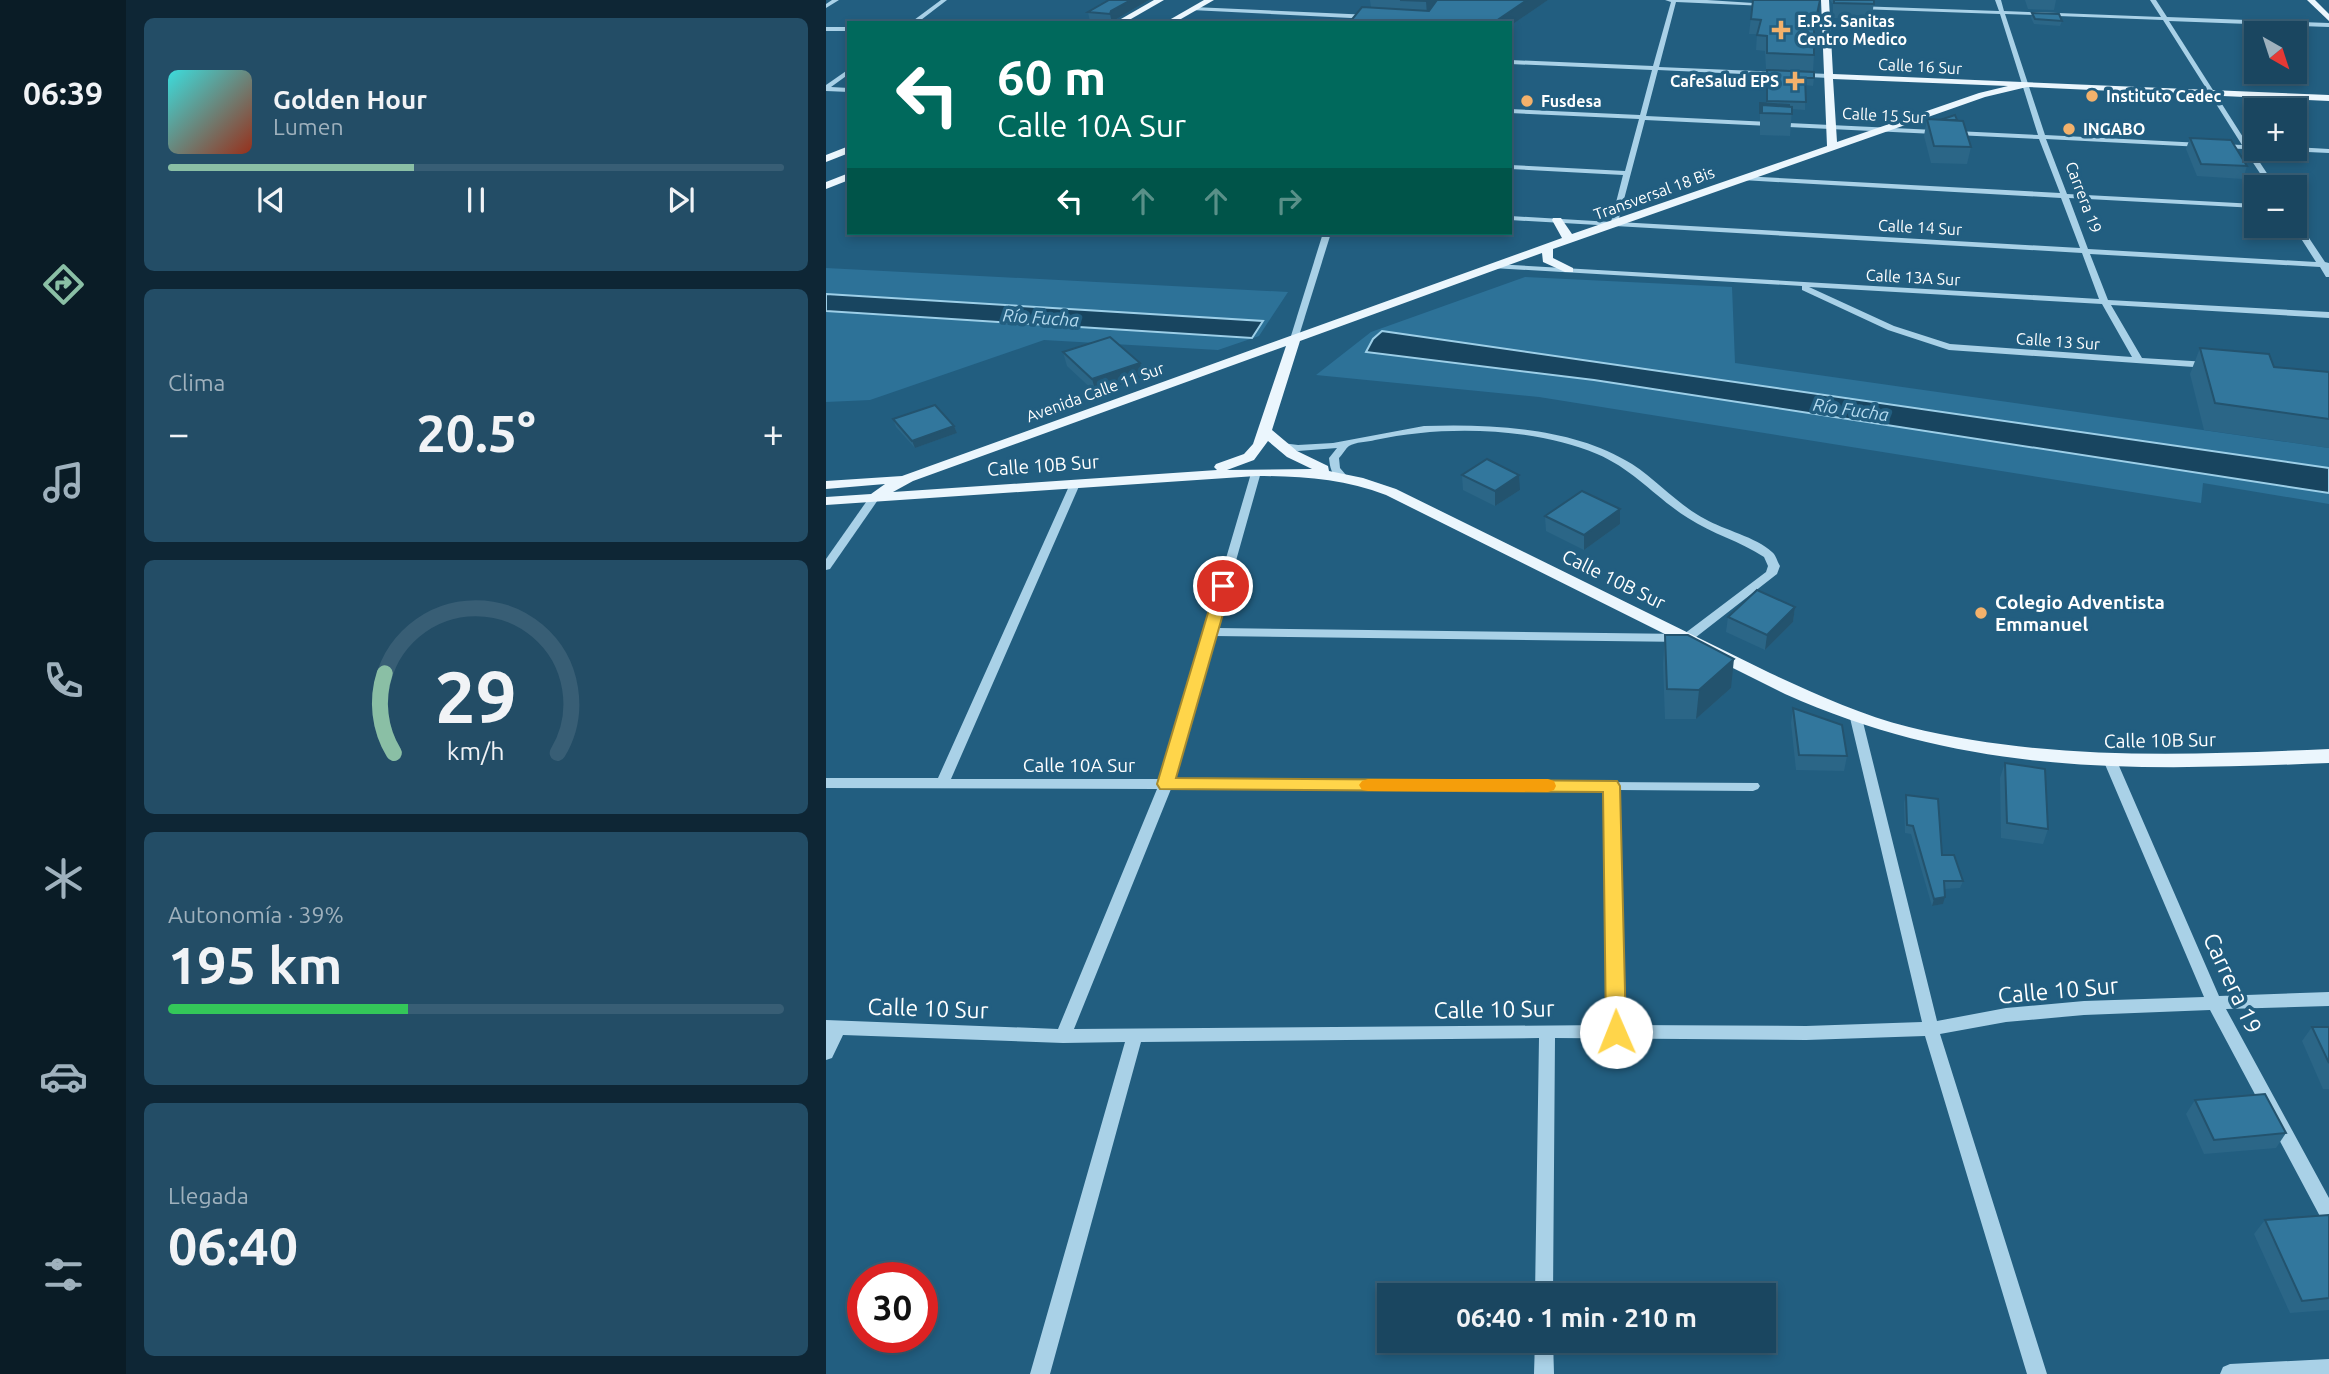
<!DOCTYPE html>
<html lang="es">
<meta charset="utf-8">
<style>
:root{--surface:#1a4660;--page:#234d66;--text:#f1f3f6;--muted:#9fb1bd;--line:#385e75;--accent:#8abfa5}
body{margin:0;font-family:Ubuntu,sans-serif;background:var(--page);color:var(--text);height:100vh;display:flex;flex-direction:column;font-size:26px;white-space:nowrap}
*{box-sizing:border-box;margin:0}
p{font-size:23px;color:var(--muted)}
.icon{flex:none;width:38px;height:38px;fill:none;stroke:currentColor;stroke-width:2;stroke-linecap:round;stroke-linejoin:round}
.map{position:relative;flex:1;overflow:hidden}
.details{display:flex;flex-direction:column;gap:18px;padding:18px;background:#0e2635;width:700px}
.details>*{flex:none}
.top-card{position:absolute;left:21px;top:21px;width:665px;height:214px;border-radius:0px;box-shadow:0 4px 10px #0003,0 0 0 2px var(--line);background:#00695c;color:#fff;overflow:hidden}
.needle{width:46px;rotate:141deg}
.buttons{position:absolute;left:1418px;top:21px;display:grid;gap:14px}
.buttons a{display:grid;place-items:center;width:63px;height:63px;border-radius:0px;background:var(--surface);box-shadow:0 4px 10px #0003,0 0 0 2px var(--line);font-size:35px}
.speed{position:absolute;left:21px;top:1262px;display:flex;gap:14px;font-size:35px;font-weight:700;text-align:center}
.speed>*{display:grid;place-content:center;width:91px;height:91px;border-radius:50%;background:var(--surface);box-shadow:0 4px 10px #0003,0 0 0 2px var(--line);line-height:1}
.speed .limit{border:10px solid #d22;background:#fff;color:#111}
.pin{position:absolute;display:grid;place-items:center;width:60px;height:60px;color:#fff;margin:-30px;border:4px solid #fff;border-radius:50%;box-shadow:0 2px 7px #0007}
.me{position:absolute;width:77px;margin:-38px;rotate:359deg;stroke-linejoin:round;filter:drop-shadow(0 0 5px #0008)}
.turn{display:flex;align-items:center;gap:24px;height:147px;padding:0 35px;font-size:32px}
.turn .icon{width:91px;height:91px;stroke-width:2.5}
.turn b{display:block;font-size:49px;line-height:60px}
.lanes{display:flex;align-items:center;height:66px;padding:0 35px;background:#0003;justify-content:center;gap:35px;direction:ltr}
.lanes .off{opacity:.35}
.big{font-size:52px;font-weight:700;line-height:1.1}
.details .card{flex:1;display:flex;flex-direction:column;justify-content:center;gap:10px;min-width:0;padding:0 24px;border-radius:10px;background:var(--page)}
.details .dial{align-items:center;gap:0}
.dial svg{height:182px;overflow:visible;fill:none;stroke:var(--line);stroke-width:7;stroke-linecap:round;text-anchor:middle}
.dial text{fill:var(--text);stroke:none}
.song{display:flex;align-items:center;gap:21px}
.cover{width:84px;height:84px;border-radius:10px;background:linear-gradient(135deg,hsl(180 70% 55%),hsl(10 70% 35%))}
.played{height:7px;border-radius:4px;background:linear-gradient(90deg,var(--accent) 40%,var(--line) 40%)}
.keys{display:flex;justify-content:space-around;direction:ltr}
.heat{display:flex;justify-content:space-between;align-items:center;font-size:38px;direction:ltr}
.charge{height:10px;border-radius:5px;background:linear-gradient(90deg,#34c759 39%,var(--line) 0)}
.trip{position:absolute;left:551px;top:1283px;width:399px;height:70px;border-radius:0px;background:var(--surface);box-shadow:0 4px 10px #0003,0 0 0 2px var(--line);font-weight:700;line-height:70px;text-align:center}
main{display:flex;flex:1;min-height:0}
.dock{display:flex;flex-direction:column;width:126px;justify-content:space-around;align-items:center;background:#0a1c26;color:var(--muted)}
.dock .icon{width:49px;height:49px}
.dock .active{color:var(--accent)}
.dock b{font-size:32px;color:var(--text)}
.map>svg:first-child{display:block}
</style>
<main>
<nav class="dock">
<b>06:39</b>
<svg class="icon active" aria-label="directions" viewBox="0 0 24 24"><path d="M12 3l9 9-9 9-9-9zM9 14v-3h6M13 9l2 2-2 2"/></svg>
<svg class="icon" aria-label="music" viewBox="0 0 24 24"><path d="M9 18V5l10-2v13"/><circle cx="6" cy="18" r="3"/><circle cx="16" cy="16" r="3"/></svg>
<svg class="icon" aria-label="phone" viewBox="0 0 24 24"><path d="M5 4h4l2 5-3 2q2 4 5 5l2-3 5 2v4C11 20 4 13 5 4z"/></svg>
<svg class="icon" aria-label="climate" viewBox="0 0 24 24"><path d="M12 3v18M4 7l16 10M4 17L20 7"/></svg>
<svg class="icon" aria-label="car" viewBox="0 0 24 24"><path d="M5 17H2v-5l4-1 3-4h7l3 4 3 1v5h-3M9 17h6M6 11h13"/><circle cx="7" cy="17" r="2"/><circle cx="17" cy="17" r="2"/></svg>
<svg class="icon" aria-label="filters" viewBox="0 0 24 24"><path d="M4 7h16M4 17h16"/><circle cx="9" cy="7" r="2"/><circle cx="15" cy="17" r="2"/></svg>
</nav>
<section class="details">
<div class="card">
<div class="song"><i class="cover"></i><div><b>Golden Hour</b><p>Lumen</p></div></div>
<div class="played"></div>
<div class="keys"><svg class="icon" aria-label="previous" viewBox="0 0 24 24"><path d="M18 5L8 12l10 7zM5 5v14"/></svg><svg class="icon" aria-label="pause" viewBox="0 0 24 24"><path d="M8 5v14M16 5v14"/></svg><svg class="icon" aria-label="next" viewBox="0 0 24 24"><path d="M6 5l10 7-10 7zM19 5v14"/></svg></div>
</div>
<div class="card"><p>Clima</p>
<div class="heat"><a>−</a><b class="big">20.5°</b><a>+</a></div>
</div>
<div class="card dial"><svg viewBox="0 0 100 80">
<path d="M14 69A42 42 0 1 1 86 69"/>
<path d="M14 69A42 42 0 0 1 10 34" stroke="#8abfa5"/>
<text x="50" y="56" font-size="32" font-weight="700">29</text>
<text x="50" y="72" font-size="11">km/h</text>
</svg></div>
<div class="card"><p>Autonomía · 39%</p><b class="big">195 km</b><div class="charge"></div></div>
<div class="card"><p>Llegada</p><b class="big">06:40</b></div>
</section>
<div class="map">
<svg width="1503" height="1374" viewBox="0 0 1503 1374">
<rect width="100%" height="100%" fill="#225e80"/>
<!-- green -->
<g fill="#2d7298">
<path d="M0,268l462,24 -29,44 -41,14 -174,-10 -174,60 -44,2z"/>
<path d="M699,277l207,10 3,76 594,85v56l-126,-21 -2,20 -662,-106 -223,-22 55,-43z"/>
</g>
<!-- water -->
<g fill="#184560" stroke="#9dcfe8" stroke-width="2">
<path d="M0,294l437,27 -11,17 -426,-27z"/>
<path d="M556,331l947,137v25l-735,-113 -228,-28 7,-13z"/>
</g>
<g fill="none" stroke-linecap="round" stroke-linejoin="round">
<!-- minor -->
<g fill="#a9d1e7" fill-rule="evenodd">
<path d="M6,0h7l-13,8v-4z"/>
<path d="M115,0h6l-30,23h-7z"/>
<path d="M839,0h42l62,4 -3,2 -90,-4 -17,65 170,7 3,2 -3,2 -171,-8 -12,46 392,19 -38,-121 -142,-5 -2,-3 143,5 -4,-11h6l3,11 157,6 -11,-17h6l11,17 162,6v4l-160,-6 79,124h8l1,4h-6l25,38h-7l-25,-38 -24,-1 -3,-2 3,-2 22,1 -79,-125 -158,-6 40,121 157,8 3,2 -3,2 -156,-8 21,55 189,10v4l-187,-10 19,51 228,13 -23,-36 1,-6h3l28,42 4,1v14h-3l-6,-10 -230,-13 18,46 221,12v6l-218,-13 31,53 66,4 4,3 -4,3 -259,-18 -61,-20 -86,-40v-4l-310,-18v-4h3l604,35 -17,-46 -572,-33v-4l101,6 12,-47 -113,-6v-4l115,6 14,-52 -129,-6v-4l130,6 12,-45 -142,-6v-4l143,6 18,-64zM819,120l394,19 21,54 -318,-17 -4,2 4,2 319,18 19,50 -462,-26zM983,287l293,17 30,53 -182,-13 -56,-18z"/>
<path d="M367,7l178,8 3,2 -3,2 -180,-9z"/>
<rect x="0" y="27" width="23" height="4"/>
<path d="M23,69v5l-18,13 18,1v4l-23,-1v-6z"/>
<path d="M1468,147l35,2v4l-43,-2 -3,-2z"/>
<path d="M497,233h8l-33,106 -7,2 -1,-2z"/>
<path d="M598,426c68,-2 149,1 208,38 26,17 46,41 73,55 19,11 51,18 67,33 4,3 5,9 8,14l-3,8 -86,67 -4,1 -472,-6 -41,143 584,4 2,3 -2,3 -5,2 -135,-1 6,235 182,1 116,-4 -72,-304 6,-4 6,4 75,303 69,-13 78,-7 120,-4 -100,-235 2,-3h10l103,237 110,-4v14l-103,3 103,189v27l-6,-3 -113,-212 -126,5 -78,7 -66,12 107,340h-20l-102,-338 -119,4 -251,-2 -2,257h-18l4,-257 -398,4 -91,332h-20l95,-332 -62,1 -220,-8 -11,23 -6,2v-40l232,9 99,-240 -331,-1v-10h112l132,-294 5,-3 5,3 -129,295h210l91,-309h8l1,2 -44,156 467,6 82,-62 2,-6 -4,-9c-24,-16 -52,-23 -76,-39 -32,-20 -55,-49 -91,-64 -66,-27 -153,-29 -222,-14 -7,2 -20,2 -26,6 -3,2 -7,9 -10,12l1,10 6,7 -5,3c-10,-2 -11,-11 -12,-20l8,-10 -39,3 -19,-3 -2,-2 5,-3 16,2 35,-2zM345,789l433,1 4,235 -534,4z"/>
<path d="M49,494l5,3 -50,72 -4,1v-11l45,-64z"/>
<path d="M709,1340h18l1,34h-20z"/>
<path d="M1503,1359v15h-109l3,-7 7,-3z"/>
</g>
<!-- major -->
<g fill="#ebf6fd" fill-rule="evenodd">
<path d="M328,0h10l-40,23h-10z"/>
<path d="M378,0h10l-40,23h-10z"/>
<path d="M995,0h8l4,74 496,21v6l-302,-14 -42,10 -432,152v9l20,10v4h-8l-22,-10 -1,-9 -242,88 -28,89 25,21 31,15 1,5 34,7 33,11 374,184c45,21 91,42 139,54 138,34 279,28 420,22v14c-196,8 -360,13 -544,-69l-399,-199c-42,-16 -85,-19 -130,-19l-430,29v-8l45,-3 14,-10 -59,5v-8l76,-5 660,-238 -10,-18 1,-2h8l11,16 255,-88zM1007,79l175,7 -29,7 -142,49zM460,346l-33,98 -9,10 -28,10 -2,3 3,3 -324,22 20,-11zM442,441l19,16 25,12 -85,1 27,-10z"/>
<path d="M1481,0h8l14,14v7z"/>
<path d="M23,146v7l-23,9v-7z"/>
<path d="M23,173v7l-23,9v-7z"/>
</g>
</g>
<!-- wall -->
<g fill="#2b6687">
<path d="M283,0h40l-36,21 -1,2 -22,-1 -2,-10z"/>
<path d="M544,0h178l-38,26v-3l-139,-15z"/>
<path d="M927,0l66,10 -5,24v21l-1,16 -47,-2 -1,-18 -9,-1 1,-16h-8z"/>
<path d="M1004,0h44l-2,19 -39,-1v-15h-1z"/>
<path d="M1199,0h31l-2,10 -26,-1z"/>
<path d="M1206,13l30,8 -2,5 -26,-2 -3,-6z"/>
<path d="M941,70l47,8 -1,8 -8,-1v25l-13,-1 -2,27 -30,-1v-32l7,1z"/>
<path d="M1101,119l30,1 14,27 -4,17 -36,-1 -7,-27z"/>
<path d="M1364,138l57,28 -4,13 -46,-3 -11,-27z"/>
<path d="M1374,348l74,19 55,5v76l-125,-18 -14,-56z"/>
<path d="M237,352l77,11 4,14 -48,16 -29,-27z"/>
<path d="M67,419l61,7 3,7 -42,15 -19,-21z"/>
<path d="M636,475l58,15 -25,16 -32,-16z"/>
<path d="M794,509v15l-36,26 -38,-19 -1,-15z"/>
<path d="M969,607l-2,15 -28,28 -39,-18 2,-15z"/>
<path d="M839,635l66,53 -35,31h-31l-2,-55z"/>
<path d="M967,708l54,48 -3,15 -48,-1 -5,-47z"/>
<path d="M1179,763l43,66 -5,15 -42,-6 -1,-60z"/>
<path d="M1080,795l36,60 21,26 -3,7 -15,1 -2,15 -11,2 -21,-72 -6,-1 -1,-30z"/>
<path d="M1486,1027h17v62h-6l-21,-48z"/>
<path d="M1369,1100l91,33 -10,15 -72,6 -18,-40z"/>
<path d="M1503,1215v95l-39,3 -36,-79 11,-14z"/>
</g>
<!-- shaded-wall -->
<g fill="#23536e">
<path d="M305,0h18l-36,21 -1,2 -2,-9 1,-3z"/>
<path d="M600,0h11l-10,15 -1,-14z"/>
<path d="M701,0h21l-38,26v-3h-17z"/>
<path d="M994,0l-1,10 -7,33 2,-15z"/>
<path d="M314,363l4,14 -48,16 -4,-14z"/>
<path d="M128,426l3,7 -42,15 -3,-7z"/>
<path d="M693,475l1,15 -25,16v-15z"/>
<path d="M794,509v15l-36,26v-15z"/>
<path d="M969,607l-2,15 -28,28 2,-15z"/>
<path d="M908,659l-3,29 -35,31 3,-29z"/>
<path d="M1119,897l-2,7 -11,2 2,-7z"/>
</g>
<!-- building -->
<g fill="#32779d" stroke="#23536e" stroke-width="2">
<path d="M283,0h22l-20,11 -1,3 -22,-2z"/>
<path d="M574,0h26v1z"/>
<path d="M611,0h90l-34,23h-144l13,-16 67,4z"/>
<path d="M927,0h67l-6,28v27l-47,-2v-17l-10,-1 4,-15 -10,-1z"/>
<path d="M1008,0h40v4l-40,-1z"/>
<path d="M1206,13l27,1 3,7 -27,-2z"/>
<path d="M941,70l47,2v6h-9l1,24 -39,-1z"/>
<path d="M934,103l29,2v2l-27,-2 -1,8h-1z"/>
<path d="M936,105l30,2v7l-30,-1z"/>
<path d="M1129,115l2,5h-17z"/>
<path d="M1101,119l36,2 8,26 -37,-1z"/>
<path d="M1364,138l41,2 16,26 -46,-2z"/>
<path d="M284,337l30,26 -48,16 -29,-27z"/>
<path d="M1374,348l69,6 5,13 55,5v47l-114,-16z"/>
<path d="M109,405l19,21 -42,15 -19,-22z"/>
<path d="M661,459l32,16 -24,16 -33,-16z"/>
<path d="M756,491l38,18 -36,26 -39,-19z"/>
<path d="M931,590l38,17 -28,28 -39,-18z"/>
<path d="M839,635h23l46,24 -35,31 -32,-1z"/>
<path d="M967,708l49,17 5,31 -48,-1z"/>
<path d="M1179,763l40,6 3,60 -41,-6z"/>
<path d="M1080,795l32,4 4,56h12l9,26h-19l1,16 -11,2 -21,-73 -6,-1z"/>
<path d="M1486,1027h17v36z"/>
<path d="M1439,1094l21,39 -72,7 -19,-40z"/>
<path d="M1503,1215v83l-27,3 -37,-81z"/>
</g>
<!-- route -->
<path fill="#ffd54a" stroke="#a68a30" stroke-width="2" d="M397,581l8,5 -55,192 441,3 3,5 6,246 -3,6 -7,3 -7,-3 -3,-6 -3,-240 -443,-3 -3,-5 59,-198z"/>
<!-- slow -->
<path fill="#f59e0b" d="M542,779h180l6,2 2,5 -2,4 -6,2 -180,-1 -6,-1 -3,-5 3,-4z"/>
<!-- markers -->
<g fill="#f3b16b" stroke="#225e80" stroke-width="2.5">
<path d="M951.5 19.5h7v7h7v7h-7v7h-7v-7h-7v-7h7z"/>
<path d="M965.5 70.5h7v7h7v7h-7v7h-7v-7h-7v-7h7z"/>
<circle cx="1266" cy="96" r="7"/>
<circle cx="701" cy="101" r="7"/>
<circle cx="1243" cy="129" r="7"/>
<circle cx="1155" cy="613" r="7"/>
</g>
<g text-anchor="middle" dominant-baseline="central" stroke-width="7" stroke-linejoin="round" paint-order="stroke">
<!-- far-poi labels -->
<g font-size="16" font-weight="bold" fill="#fff" stroke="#225e80" text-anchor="start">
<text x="971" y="21">E.P.S. Sanitas<tspan x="971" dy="18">Centro Medico</tspan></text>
<text x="953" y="81" text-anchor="end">CafeSalud EPS</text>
<text x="1280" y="96">Instituto Cedec</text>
<text x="715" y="101">Fusdesa</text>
<text x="1257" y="129">INGABO</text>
</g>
<!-- far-street labels -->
<g font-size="16" fill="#fff" stroke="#225e80">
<text transform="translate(1094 66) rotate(3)">Calle 16 Sur</text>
<text transform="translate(1058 115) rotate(3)">Calle 15 Sur</text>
<text transform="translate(828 193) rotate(-20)">Transversal 18 Bis</text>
<text transform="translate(1258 197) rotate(69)">Carrera 19</text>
<text transform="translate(1094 227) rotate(3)">Calle 14 Sur</text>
<text transform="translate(1087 277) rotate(3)">Calle 13A Sur</text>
<text transform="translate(1232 341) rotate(4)">Calle 13 Sur</text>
<text transform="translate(269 392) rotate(-20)">Avenida Calle 11 Sur</text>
</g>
<!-- far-water labels -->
<g font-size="18" font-style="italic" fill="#b4daef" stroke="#225e80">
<text transform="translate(215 317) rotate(4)">Río Fucha</text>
<text transform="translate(1025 409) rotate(8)">Río Fucha</text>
</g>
<!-- street labels -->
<g font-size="19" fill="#fff" stroke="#225e80">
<text transform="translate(217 465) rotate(-4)">Calle 10B Sur</text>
<text transform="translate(788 579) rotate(26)">Calle 10B Sur</text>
<text transform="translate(1334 740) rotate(-1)">Calle 10B Sur</text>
<text x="253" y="765">Calle 10A Sur</text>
</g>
<!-- poi labels -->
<g font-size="19" font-weight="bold" fill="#fff" stroke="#225e80" text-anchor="start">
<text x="1169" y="602">Colegio Adventista<tspan x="1169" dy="22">Emmanuel</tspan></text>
</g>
<!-- near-street labels -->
<g font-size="23" fill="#fff" stroke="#225e80">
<text transform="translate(1407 983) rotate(65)">Carrera 19</text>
<text transform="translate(1232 990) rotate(-5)">Calle 10 Sur</text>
<text transform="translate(102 1008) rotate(2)">Calle 10 Sur</text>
<text transform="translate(668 1009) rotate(-1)">Calle 10 Sur</text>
</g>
</g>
</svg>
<div class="buttons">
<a><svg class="needle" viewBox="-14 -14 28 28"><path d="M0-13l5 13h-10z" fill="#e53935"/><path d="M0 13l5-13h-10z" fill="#9fb1bd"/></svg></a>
<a>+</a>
<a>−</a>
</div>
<div class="speed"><div class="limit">30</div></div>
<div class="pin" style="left:397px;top:586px;background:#d93025"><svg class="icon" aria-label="arrive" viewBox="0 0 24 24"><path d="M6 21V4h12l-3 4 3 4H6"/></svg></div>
<svg class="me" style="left:790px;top:1032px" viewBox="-20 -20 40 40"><circle r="19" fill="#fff"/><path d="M0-13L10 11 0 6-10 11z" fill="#ffd54a"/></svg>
<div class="trip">06:40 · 1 min · 210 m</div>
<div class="top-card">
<div class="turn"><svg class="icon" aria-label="left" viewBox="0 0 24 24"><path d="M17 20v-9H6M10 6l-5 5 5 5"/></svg><div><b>60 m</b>Calle 10A Sur</div></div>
<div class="lanes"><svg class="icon" aria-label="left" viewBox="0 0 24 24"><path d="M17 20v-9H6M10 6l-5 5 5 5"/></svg><svg class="icon off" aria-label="ahead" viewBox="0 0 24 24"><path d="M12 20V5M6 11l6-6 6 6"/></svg><svg class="icon off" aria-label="ahead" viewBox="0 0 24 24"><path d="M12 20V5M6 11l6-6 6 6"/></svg><svg class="icon off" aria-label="right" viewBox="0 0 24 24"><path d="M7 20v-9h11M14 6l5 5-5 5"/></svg></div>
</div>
</div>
</main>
